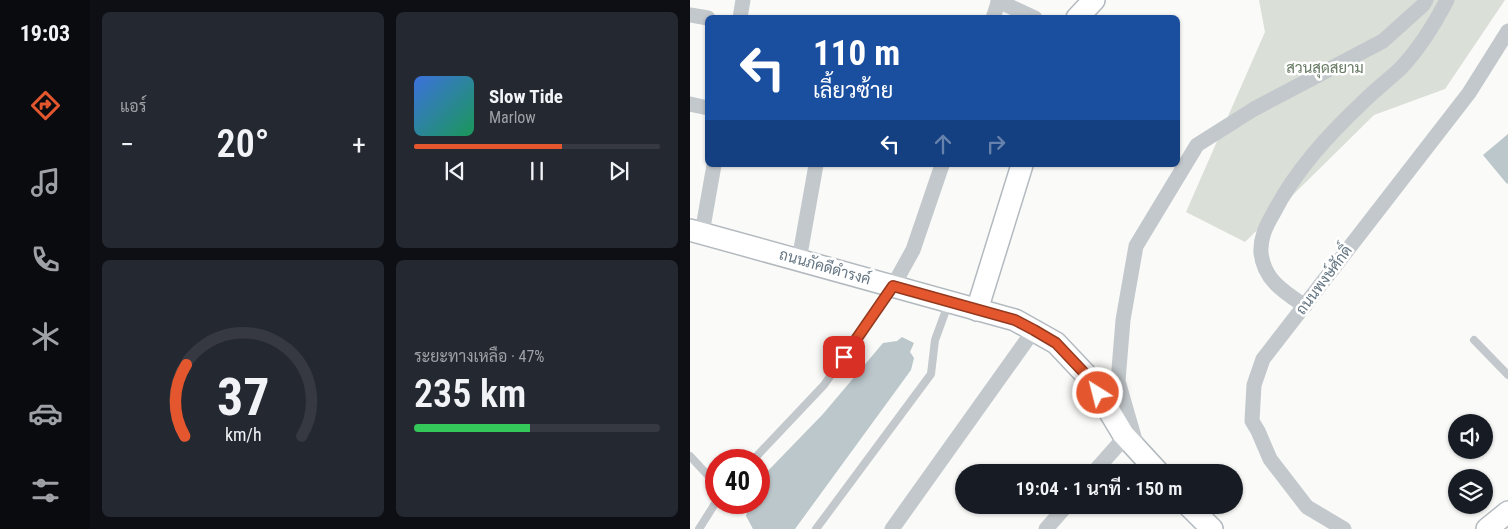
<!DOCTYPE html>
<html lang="th">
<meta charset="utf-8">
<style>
:root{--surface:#171b24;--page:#242831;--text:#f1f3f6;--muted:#9ea1a6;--line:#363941;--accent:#e4572e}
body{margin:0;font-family:"Roboto Condensed",Sarabun,sans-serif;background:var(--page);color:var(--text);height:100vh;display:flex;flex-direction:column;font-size:19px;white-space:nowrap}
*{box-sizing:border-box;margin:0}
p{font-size:16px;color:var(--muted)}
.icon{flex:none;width:28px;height:28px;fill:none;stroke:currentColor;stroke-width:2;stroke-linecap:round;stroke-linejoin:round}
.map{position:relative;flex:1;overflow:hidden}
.sheet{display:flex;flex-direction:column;gap:12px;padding:12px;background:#0d0f14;width:600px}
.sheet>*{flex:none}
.top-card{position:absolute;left:15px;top:15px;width:475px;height:152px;border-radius:8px;box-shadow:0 1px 4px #0004;background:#1a4fa0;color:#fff;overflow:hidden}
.buttons{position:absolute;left:758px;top:414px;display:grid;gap:10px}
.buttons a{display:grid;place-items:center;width:45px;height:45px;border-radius:50%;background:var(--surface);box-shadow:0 1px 4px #0004;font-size:25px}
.speed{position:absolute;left:15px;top:449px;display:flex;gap:10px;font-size:25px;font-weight:700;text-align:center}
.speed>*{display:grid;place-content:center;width:65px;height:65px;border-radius:50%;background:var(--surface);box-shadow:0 1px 4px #0004;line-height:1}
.speed .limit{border:8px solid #d22;background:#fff;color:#111}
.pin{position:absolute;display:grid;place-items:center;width:42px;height:42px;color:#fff;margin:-21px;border-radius:10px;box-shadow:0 2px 8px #0006}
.me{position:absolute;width:55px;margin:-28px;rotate:324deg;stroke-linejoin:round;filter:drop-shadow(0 0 4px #0008)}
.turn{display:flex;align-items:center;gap:18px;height:105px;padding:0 25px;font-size:22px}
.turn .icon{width:65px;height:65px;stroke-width:2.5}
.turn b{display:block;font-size:35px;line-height:42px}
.lanes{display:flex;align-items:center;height:48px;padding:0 25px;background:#0003;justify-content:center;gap:25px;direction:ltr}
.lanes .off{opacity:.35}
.big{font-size:38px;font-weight:600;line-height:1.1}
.sheet .tile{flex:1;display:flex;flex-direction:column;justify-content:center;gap:8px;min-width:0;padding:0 18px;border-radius:8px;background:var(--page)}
.sheet .dial{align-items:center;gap:0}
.dial svg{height:130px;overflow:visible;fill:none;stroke:var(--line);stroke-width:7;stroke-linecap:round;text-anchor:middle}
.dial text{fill:var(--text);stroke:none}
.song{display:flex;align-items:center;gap:15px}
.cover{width:60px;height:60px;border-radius:8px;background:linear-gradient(135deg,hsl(220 70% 55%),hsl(150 70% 35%))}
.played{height:5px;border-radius:2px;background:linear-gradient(90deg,var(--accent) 60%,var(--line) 60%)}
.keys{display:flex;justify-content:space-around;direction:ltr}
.heat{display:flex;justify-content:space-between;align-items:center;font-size:28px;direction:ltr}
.charge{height:8px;border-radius:4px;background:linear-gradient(90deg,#34c759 47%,var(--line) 0)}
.sheet .tiles{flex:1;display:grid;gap:12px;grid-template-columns:repeat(2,1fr)}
.trip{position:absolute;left:265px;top:464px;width:288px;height:50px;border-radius:25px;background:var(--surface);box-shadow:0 1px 4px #0004;font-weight:600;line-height:50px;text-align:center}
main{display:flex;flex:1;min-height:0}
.tab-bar{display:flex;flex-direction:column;width:90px;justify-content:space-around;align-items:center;background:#090b0e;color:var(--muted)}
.tab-bar .icon{width:35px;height:35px}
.tab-bar .current{color:var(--accent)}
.tab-bar b{font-size:22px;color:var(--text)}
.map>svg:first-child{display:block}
</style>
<main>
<nav class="tab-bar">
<b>19:03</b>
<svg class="icon current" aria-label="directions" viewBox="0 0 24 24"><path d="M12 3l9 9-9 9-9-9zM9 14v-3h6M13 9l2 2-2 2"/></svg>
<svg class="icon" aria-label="music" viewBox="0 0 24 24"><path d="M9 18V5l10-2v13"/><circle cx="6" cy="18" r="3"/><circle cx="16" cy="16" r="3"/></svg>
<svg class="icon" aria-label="phone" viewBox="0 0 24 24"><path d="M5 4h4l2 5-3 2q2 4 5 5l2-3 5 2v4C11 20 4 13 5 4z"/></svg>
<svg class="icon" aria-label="climate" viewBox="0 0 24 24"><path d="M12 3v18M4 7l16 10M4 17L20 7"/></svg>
<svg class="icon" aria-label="car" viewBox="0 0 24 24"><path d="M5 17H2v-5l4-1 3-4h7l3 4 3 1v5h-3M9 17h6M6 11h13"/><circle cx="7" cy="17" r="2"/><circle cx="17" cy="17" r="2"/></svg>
<svg class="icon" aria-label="filters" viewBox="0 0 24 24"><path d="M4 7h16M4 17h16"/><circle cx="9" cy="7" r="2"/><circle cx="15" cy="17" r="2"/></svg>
</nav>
<section class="sheet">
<div class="tiles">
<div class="tile"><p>แอร์</p>
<div class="heat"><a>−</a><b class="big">20°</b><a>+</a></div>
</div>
<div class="tile">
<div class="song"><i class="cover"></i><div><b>Slow Tide</b><p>Marlow</p></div></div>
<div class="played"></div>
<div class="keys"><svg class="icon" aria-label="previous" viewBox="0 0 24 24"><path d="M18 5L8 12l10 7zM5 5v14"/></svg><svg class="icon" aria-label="pause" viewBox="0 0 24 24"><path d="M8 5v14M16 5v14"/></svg><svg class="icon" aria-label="next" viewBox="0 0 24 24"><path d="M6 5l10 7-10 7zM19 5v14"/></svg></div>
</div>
<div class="tile dial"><svg viewBox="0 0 100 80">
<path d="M14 69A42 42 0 1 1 86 69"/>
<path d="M14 69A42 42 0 0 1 15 25" stroke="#e4572e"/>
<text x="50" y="56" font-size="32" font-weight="700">37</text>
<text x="50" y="72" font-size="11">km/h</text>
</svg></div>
<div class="tile"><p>ระยะทางเหลือ · 47%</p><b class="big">235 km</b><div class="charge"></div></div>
</div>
</section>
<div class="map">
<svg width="818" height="529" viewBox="0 0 818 529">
<rect width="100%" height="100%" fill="#fafaf8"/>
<!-- green -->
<path fill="#dadfd7" d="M569,0h246l-60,89 -71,26 -129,127 -59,-30 79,-180z"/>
<!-- water -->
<g fill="#bbc7cb">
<path d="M818,134v49l-1,1 -24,-29z"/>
<path d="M212,337l12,6 -4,9 4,6 -3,12 -116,159h-42l-7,-13 3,-13 10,-1v-22l64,-66 60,-71 14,-2z"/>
</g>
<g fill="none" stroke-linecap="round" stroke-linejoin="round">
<defs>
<g id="secondary">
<path d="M387,18l17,-18"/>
<path d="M0,230l325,90 41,23 34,36 33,55 35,38"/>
<path d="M287,310l45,-145"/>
<path d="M498,505l24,24"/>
<path d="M797,529l21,-17"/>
</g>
</defs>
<!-- secondary casing -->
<use href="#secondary" stroke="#b3babf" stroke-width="24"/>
<!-- lane -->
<g stroke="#c3c8cc" stroke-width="8">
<path d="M784,340l34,35"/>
<path d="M0,456l26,28"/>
<path d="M63,460l71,-75 68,-97"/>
<path d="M9,529l17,-27"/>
<path d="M126,529l115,-155 4,-34 14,-38"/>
</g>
<!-- street -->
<g stroke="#c3c8cc" stroke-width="15">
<path d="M308,1l37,17"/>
<path d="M0,15l18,3"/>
<path d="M50,18l3,-18"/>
<path d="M303,18l6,-18"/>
<path d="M0,104l18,4"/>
<path d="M12,233l12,-68"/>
<path d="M109,260l17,-95"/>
<path d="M203,286l20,-36 29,-85"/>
<path d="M615,306c-21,-14 -41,-26 -44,-53 -1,-15 5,-27 12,-39 22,-43 55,-79 90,-112 12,-12 25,-22 37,-33 19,-20 34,-44 47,-69"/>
<path d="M447,447l-19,-66 5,-61 13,-74 61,-101 57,-36 129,-68 40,-36 3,-5"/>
<path d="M404,472l31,-35"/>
<path d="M202,529l142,-199"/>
<path d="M356,529l21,-24"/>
<path d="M654,529l-37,-22 -37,-48 -12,-28 -6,-10 2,-36 9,-26 206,-266 39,-62"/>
</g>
<!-- secondary -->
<use href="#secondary" stroke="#fff" stroke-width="21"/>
</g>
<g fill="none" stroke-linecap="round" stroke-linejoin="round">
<defs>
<path id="route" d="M154,357l49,-71 122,34 19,10 22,13 34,36 8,14"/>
</defs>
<!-- route casing -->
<use href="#route" stroke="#94391e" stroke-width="12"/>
<!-- route -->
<use href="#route" stroke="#e4572e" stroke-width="9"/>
</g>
<g text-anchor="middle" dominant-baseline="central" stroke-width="5" stroke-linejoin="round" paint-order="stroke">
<!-- park labels -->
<g font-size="15" fill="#687a64" stroke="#fff">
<text x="635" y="68">สวนสุดสยาม</text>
</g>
<!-- street labels -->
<g font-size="15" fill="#657683" stroke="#fff">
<text transform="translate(135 267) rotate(16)">ถนนภัคดีดำรงค์</text>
<text transform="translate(634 280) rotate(-53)">ถนนพงษ์ศักดิ์</text>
</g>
</g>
</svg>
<div class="buttons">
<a><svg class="icon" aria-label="sound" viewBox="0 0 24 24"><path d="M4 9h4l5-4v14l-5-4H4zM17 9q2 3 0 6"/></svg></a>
<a><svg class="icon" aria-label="layers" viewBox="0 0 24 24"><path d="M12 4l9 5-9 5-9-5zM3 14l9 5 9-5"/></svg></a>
</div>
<div class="speed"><div class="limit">40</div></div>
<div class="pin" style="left:154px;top:357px;background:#d93025"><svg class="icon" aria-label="arrive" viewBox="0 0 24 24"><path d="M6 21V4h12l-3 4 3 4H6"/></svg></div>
<svg class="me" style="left:408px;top:393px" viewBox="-20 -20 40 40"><circle r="17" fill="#e4572e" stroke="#fff" stroke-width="3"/><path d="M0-11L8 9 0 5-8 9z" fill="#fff"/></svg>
<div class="trip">19:04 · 1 นาที · 150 m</div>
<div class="top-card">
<div class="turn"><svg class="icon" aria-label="left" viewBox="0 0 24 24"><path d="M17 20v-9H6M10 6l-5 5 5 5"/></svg><div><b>110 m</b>เลี้ยวซ้าย</div></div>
<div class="lanes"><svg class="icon" aria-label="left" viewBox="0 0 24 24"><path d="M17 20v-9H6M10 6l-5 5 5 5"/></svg><svg class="icon off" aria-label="ahead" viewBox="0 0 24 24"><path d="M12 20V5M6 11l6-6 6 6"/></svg><svg class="icon off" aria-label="right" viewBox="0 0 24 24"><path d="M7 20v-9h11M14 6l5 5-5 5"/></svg></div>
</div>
</div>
</main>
